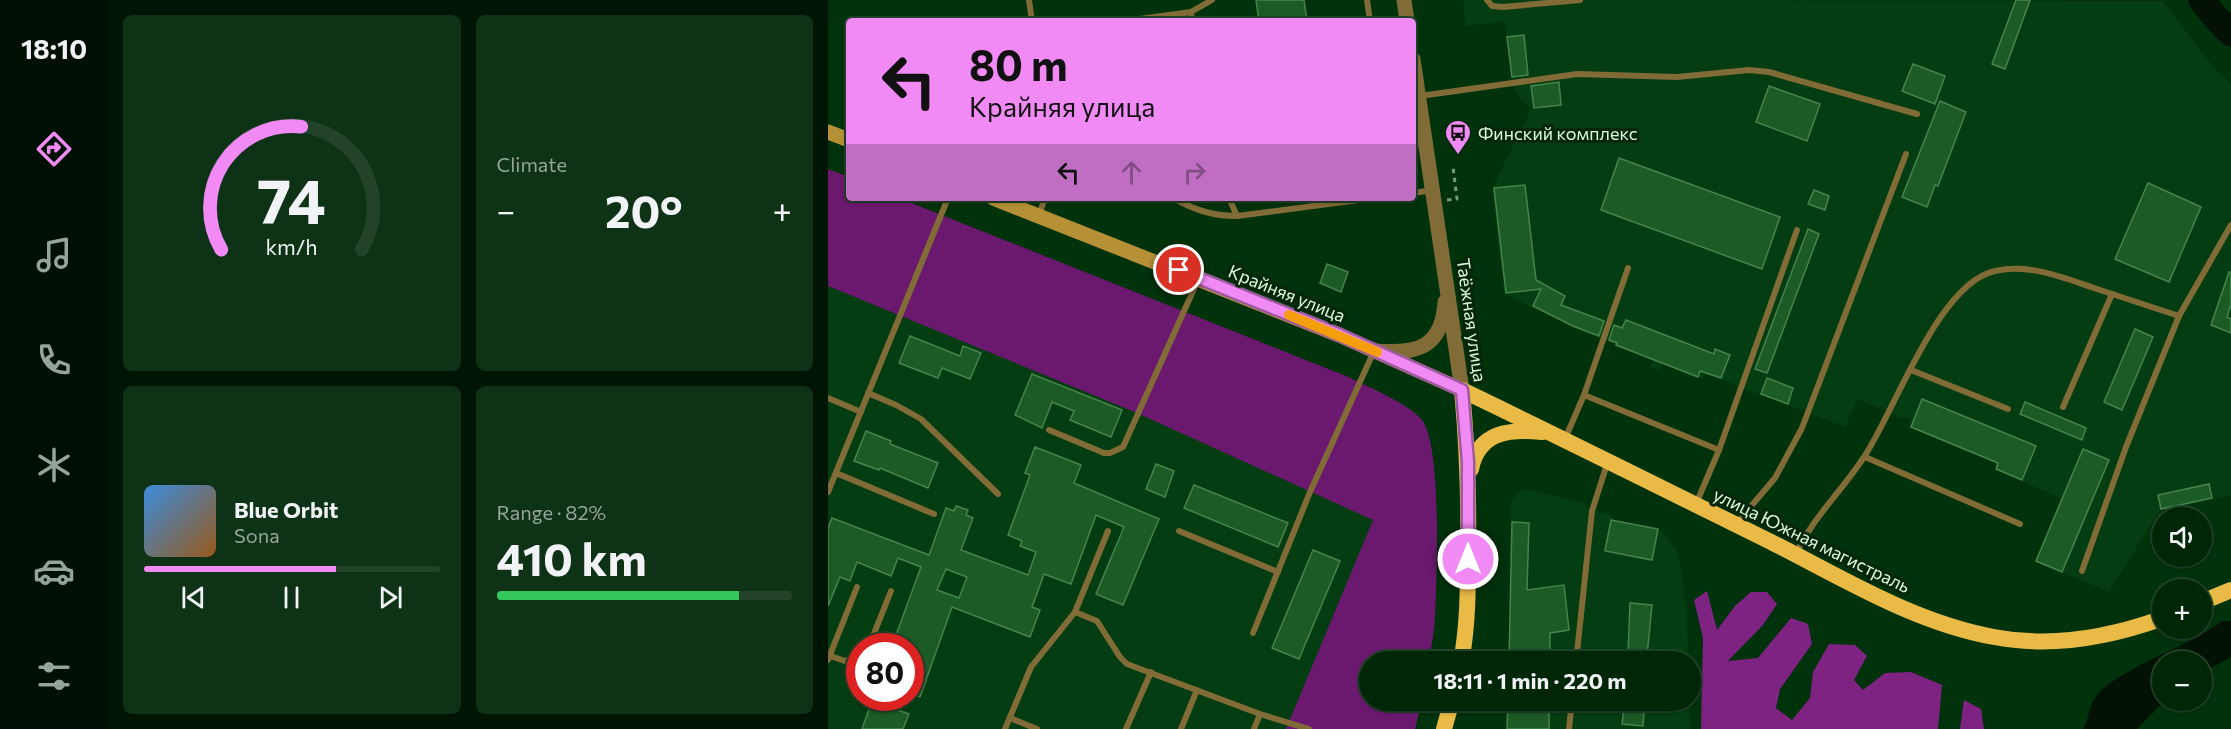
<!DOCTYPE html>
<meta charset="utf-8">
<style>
:root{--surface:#002608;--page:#0e3216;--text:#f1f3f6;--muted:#95a59c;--line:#224329;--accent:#f18af4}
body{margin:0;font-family:Commissioner,sans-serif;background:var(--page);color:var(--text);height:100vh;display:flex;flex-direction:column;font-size:22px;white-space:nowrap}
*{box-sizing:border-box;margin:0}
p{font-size:20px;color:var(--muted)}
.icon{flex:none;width:33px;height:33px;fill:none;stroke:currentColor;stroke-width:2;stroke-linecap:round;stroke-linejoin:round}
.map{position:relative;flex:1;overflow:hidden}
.side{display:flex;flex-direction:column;gap:15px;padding:15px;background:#001504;width:720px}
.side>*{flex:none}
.hud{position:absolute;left:18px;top:18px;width:570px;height:183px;border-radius:6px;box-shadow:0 2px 4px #0004,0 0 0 2px var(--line);background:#f18af4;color:#111;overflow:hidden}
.buttons{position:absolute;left:1324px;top:507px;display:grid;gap:12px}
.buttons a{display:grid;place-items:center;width:60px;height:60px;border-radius:50%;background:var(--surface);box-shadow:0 2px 4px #0004,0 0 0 2px var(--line);font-size:30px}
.speed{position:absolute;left:18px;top:633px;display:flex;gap:12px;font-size:30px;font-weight:700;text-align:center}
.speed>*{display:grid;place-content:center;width:78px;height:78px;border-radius:50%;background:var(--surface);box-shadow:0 2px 4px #0004,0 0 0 2px var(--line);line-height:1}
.speed .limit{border:9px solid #d22;background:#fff;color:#111}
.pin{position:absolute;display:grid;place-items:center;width:51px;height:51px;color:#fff;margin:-26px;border:3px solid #fff;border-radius:50%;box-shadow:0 2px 6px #0007}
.me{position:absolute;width:66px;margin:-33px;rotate:0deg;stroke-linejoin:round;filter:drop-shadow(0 0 4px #0008)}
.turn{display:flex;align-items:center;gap:21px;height:126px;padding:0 24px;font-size:27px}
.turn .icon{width:78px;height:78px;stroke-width:2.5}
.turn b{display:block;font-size:42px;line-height:51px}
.lanes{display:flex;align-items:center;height:57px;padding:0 24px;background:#0003;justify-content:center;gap:30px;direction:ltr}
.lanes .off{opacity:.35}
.big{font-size:45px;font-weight:700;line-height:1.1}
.side .widget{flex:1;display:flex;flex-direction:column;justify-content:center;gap:9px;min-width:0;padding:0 21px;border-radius:9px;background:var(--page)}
.side .dial{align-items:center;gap:0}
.dial svg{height:156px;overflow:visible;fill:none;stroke:var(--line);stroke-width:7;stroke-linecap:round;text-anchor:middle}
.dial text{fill:var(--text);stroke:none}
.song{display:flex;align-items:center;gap:18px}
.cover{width:72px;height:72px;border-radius:9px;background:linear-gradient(135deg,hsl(210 70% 55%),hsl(30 70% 35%))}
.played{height:6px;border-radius:3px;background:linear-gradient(90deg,var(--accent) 65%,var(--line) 65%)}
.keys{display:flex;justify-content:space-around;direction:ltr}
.heat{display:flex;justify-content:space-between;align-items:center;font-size:33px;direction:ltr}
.charge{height:9px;border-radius:4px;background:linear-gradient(90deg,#34c759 82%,var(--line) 0)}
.side .tiles{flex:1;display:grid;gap:15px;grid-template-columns:repeat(2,1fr)}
.trip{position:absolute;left:531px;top:651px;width:342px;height:60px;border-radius:30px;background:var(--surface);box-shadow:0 2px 4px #0004,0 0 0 2px var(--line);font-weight:700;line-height:60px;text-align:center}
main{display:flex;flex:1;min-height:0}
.dock{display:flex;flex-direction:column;width:108px;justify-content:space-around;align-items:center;background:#000f03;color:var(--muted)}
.dock .icon{width:42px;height:42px}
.dock .current{color:var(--accent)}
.dock b{font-size:27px;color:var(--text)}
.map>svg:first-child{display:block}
</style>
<main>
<nav class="dock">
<b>18:10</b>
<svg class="icon current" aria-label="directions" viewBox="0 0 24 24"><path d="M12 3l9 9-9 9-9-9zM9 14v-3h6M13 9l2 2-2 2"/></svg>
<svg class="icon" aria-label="music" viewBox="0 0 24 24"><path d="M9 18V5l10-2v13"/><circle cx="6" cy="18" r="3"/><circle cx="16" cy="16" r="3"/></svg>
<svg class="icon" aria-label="phone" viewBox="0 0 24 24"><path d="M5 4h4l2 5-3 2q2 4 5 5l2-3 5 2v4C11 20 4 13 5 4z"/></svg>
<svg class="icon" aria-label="climate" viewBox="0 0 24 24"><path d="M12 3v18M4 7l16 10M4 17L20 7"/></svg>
<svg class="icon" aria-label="car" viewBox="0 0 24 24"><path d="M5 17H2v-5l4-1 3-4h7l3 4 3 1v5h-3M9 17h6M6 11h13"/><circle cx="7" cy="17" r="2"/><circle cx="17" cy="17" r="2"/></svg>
<svg class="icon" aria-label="filters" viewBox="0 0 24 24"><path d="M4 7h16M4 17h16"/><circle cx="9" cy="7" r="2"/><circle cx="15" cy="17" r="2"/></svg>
</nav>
<section class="side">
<div class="tiles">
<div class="widget dial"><svg viewBox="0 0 100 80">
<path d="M14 69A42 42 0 1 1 86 69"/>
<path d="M14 69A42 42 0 0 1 55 6" stroke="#f18af4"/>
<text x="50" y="56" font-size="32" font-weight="700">74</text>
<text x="50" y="72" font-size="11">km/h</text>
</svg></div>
<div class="widget"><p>Climate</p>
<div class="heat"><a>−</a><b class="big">20°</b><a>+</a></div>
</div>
<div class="widget">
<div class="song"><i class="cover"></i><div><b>Blue Orbit</b><p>Sona</p></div></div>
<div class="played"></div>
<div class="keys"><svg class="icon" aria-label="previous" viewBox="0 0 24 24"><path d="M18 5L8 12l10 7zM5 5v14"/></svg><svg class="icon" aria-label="pause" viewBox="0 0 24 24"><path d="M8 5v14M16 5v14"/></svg><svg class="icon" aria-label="next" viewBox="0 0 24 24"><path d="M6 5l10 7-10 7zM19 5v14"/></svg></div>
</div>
<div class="widget"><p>Range · 82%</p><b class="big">410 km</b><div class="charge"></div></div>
</div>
</section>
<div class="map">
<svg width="1403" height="729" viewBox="0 0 1403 729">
<rect width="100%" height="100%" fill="#00320b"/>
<!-- built -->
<g fill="#043d11" fill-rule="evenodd">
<path d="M635,0l700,1 51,67 17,15v412l-72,16 -50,81 -74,-31 26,-63 -66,-29 2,-5 -88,-37 2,-6 -54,-22 -12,28 -140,-54 -2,6 -40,-16 -3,8 -10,-4 2,-8 -79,-31 -69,-35 -12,-104 39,-80 -16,-17 -1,-13h-3l-6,-58 -39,5z"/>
<path d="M0,263l563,244 -89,222h-474zM32,646h50v52h-50z"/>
<path d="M696,489l60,14 3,6 25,6v5l46,9 7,5 13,19 9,59 1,49 -179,1 2,-162z"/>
<path d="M680,701h181l1,28h-183z"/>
</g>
<!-- green -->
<path fill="#6b196e" d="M0,169l21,8v21h50l447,178c20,10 62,27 76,44 20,25 15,159 13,196 0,15 -4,30 -6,45l-59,1v38l52,1 -7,28h-129l87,-209 -236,-107 -309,-127z"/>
<!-- forest -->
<g fill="#7f2383">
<path d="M879,591l10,39 18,-24 16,-14h16l10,12 -14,21 -35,36 30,-3 33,-40 17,6 4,20 -32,45 -4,19 16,12 18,-22 3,-26 16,-28 26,1 12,11 -13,24 9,10 22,-17 26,-1 31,13 -4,44h-237l2,-91 -9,-38z"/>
<path d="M1136,700l17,9 3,20h-24z"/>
</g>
<!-- water -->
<path fill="#041205" d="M1394,621h9v36l-29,16v-11h-39l1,39 -27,28h-54c7,-11 5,-24 14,-34 6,-8 17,-15 26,-20 32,-20 68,-31 99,-54z"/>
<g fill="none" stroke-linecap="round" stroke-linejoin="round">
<!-- river -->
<path stroke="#041205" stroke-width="27" d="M1374,0l14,18 15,15"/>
</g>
<!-- building -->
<g fill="#1c5a26" stroke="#47844d" stroke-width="1.5" fill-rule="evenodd">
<path d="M428,0h48l3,21h-48z"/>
<path d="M1188,0h14l-25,69 -13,-5z"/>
<path d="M696,35l4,40 -16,2 -5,-40z"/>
<path d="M1085,64l32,12 -10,28 -33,-13z"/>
<path d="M731,82l2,23 -27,3 -3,-22z"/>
<path d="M941,86l51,18 -13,37 -51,-19z"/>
<path d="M1112,101l26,11 -28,74 -3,-1 -8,22 -25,-10z"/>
<path d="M791,158l161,59 -18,52 -161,-59z"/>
<path d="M1320,183l53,24 -32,75 -54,-23z"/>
<path d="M697,185l11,95 29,16 -4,9 43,16 -5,15 -26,-10 -40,-20 8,-17 -35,4 -12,-105z"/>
<path d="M986,190l15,6 -4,14 -17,-6z"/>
<path d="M980,229l11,5 -52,139 -12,-4z"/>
<path d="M499,264l21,8 -7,20 -21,-9z"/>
<path d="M1401,272h2v32l-4,13 4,2v14l-20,-8z"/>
<path d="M798,320l88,34 1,-5 15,6 -9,23 -21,-7 -2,6 -82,-32 1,-2 -8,-3 5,-15 8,3z"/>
<path d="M1307,329l18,8 -31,73 -18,-8z"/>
<path d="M82,336l50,20 3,-10 18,7 -11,26 -28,-11 -4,10 -39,-15z"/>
<path d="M204,374l90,36 -11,27 -41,-17 4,-9 -22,-9 -10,26 -27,-13z"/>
<path d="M939,378l26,10 -5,16 -27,-10z"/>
<path d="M1094,399l114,47 -14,34 -26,-11 2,-6 -87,-36z"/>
<path d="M1197,402l61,26 -4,12 -62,-26z"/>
<path d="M38,431l25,10 -1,3 48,19 -10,25 -48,-20 -1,2 -25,-9z"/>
<path d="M207,447l46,18 -7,18 85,36 -36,86 -27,-11 28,-67 -28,-12 -25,69 -27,-10 -12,33 8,3 -10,27 -78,-30 -32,90 -10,-4v-47h-18l29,-79 -23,-9 -7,18 -34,-14 -7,19 -10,-4 -12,29v-78l4,-10 97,37 17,-47 8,3 2,-5 12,4 -2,5 7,3 -12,32 67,25 8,-23 -16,-6 2,-5 -14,-6 22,-60 -5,-2zM118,569l21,8 -8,21 -22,-8z"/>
<path d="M1255,449l26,11 -47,112 -26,-11z"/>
<path d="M328,464l18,7 -9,26 -19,-8z"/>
<path d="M1381,484l3,14 -51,11 -3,-14z"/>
<path d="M366,485l94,38 -10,24 -94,-39z"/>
<path d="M783,520l47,9 -6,31 -47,-9z"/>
<path d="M684,522l17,1 -2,67 37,-5 5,45 -19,3v29h-41z"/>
<path d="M485,550l27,11 -41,98 -27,-11z"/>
<path d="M802,603l22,2 -5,51 -19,-2z"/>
<path d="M680,700h41v29h-42z"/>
<path d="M797,700h20l-2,26 -21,-2z"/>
<path d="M44,701l37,13 -6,15h-41z"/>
</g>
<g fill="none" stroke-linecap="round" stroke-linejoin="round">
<!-- path -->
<path stroke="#739b78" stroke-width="3" stroke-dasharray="4.5 4.5" stroke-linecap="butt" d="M619,200l10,-1 -4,-32"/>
<!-- service -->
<g stroke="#816b37" stroke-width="6">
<path d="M201,0l3,21"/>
<path d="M539,0l3,21"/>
<path d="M659,0l5,6 11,1 77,-7"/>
<path d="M363,12l1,9"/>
<path d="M297,21l66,-9 21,-12"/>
<path d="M592,96l157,-22 100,3 72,-7 20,2 148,42"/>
<path d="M585,193l20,-3"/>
<path d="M345,198c22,12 39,18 64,18"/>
<path d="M401,198l8,18 137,-18"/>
<path d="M211,215l6,-17"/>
<path d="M1351,316l52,-91"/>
<path d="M1083,370l97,39"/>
<path d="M40,393l28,12 25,14 77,75"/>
<path d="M756,395l135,55"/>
<path d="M0,398l33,14"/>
<path d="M1235,407l49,-113"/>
<path d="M221,430l55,23h6l13,-6 75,-167"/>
<path d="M737,439l19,-44 44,-127"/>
<path d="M1037,457l155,67"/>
<path d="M8,473l98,41"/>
<path d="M0,492l120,-294"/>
<path d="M868,504l23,-54 78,-220"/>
<path d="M908,524l39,-46 27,-50 104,-274"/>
<path d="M351,531l99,41"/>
<path d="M968,554c17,-37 46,-63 68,-97 31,-46 74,-174 131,-186 35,-8 69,7 102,18 27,9 55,18 82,27l-53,131 -44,124"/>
<path d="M247,612l22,9 23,36 7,7 133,50 49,15"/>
<path d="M425,633l57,-141 64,-141"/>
<path d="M41,646l22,-55"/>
<path d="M0,655l17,6 15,-4"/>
<path d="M0,660l29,-73"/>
<path d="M748,662l16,-151 16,-50"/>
<path d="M182,718l27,11"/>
<path d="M177,729l26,-62 44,-55 33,-81"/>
<path d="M298,729l25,-57"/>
<path d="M353,729l16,-39"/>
<path d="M426,729l6,-15"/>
<path d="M741,729l3,-29"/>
</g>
<!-- tertiary -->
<g stroke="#816b37" stroke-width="15">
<path d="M576,0l3,21"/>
<path d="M585,59l49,331"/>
<path d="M547,351c41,3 67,-2 70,-49"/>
</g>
<!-- secondary -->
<g stroke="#b59036" stroke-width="15">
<path d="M0,132l21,8"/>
<path d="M165,198l346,137 123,55"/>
</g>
<!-- trunk -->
<g stroke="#eaba46" stroke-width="16">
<path d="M634,390c106,51 210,103 315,155 69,35 139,78 217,92 58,11 114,1 169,-19"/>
<path d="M643,469c8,-38 39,-40 71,-37"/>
<path d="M1374,602l29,-12"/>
<path d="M633,662c7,-36 7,-74 7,-111 1,-54 -1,-107 -6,-161"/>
<path d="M616,729l8,-29"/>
</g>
</g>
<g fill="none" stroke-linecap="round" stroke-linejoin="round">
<defs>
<path id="route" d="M351,270l161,65 122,55 6,72v97"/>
</defs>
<!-- route casing -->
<use href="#route" stroke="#9d5a9f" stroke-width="15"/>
<!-- route -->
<use href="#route" stroke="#f18af4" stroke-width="10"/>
<!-- slow -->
<path stroke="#f59e0b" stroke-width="10" d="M461,315l88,37"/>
</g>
<!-- icons -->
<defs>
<symbol id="bus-pin" viewBox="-11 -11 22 30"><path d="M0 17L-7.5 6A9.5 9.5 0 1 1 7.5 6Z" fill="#f18af4" stroke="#05260a"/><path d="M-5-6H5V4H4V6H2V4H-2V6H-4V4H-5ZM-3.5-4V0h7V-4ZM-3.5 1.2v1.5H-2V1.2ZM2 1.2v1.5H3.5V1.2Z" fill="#111"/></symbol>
</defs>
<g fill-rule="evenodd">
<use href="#bus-pin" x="615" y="118" width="30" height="40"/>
</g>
<g text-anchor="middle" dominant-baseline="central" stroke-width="6" stroke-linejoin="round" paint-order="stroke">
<!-- poi labels -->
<g font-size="18" fill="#dbfadc" stroke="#05260a" text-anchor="start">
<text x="650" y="133">Финский комплекс</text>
</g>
<!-- street labels -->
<g font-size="18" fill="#dbfadc" stroke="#05260a">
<text transform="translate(459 293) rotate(22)">Крайняя улица</text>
<text transform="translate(644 320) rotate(82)">Таёжная улица</text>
<text transform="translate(984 540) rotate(26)">улица Южная магистраль</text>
</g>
</g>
</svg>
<div class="buttons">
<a><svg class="icon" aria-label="sound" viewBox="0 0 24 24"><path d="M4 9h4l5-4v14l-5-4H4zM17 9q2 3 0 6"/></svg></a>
<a>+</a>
<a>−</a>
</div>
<div class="speed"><div class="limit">80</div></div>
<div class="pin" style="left:351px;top:270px;background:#d93025"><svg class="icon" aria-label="arrive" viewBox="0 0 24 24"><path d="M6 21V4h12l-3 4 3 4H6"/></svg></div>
<svg class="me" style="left:640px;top:559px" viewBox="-20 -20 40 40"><circle r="17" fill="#f18af4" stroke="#fff" stroke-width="3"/><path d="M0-11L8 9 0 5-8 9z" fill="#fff"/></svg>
<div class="trip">18:11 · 1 min · 220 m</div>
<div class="hud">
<div class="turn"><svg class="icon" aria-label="left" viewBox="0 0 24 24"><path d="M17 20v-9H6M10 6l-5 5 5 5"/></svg><div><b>80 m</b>Крайняя улица</div></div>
<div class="lanes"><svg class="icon" aria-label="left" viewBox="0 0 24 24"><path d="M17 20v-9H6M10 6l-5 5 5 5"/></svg><svg class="icon off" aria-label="ahead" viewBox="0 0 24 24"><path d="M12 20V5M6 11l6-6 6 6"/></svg><svg class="icon off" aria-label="right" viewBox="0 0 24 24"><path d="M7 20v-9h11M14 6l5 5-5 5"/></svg></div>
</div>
</div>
</main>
